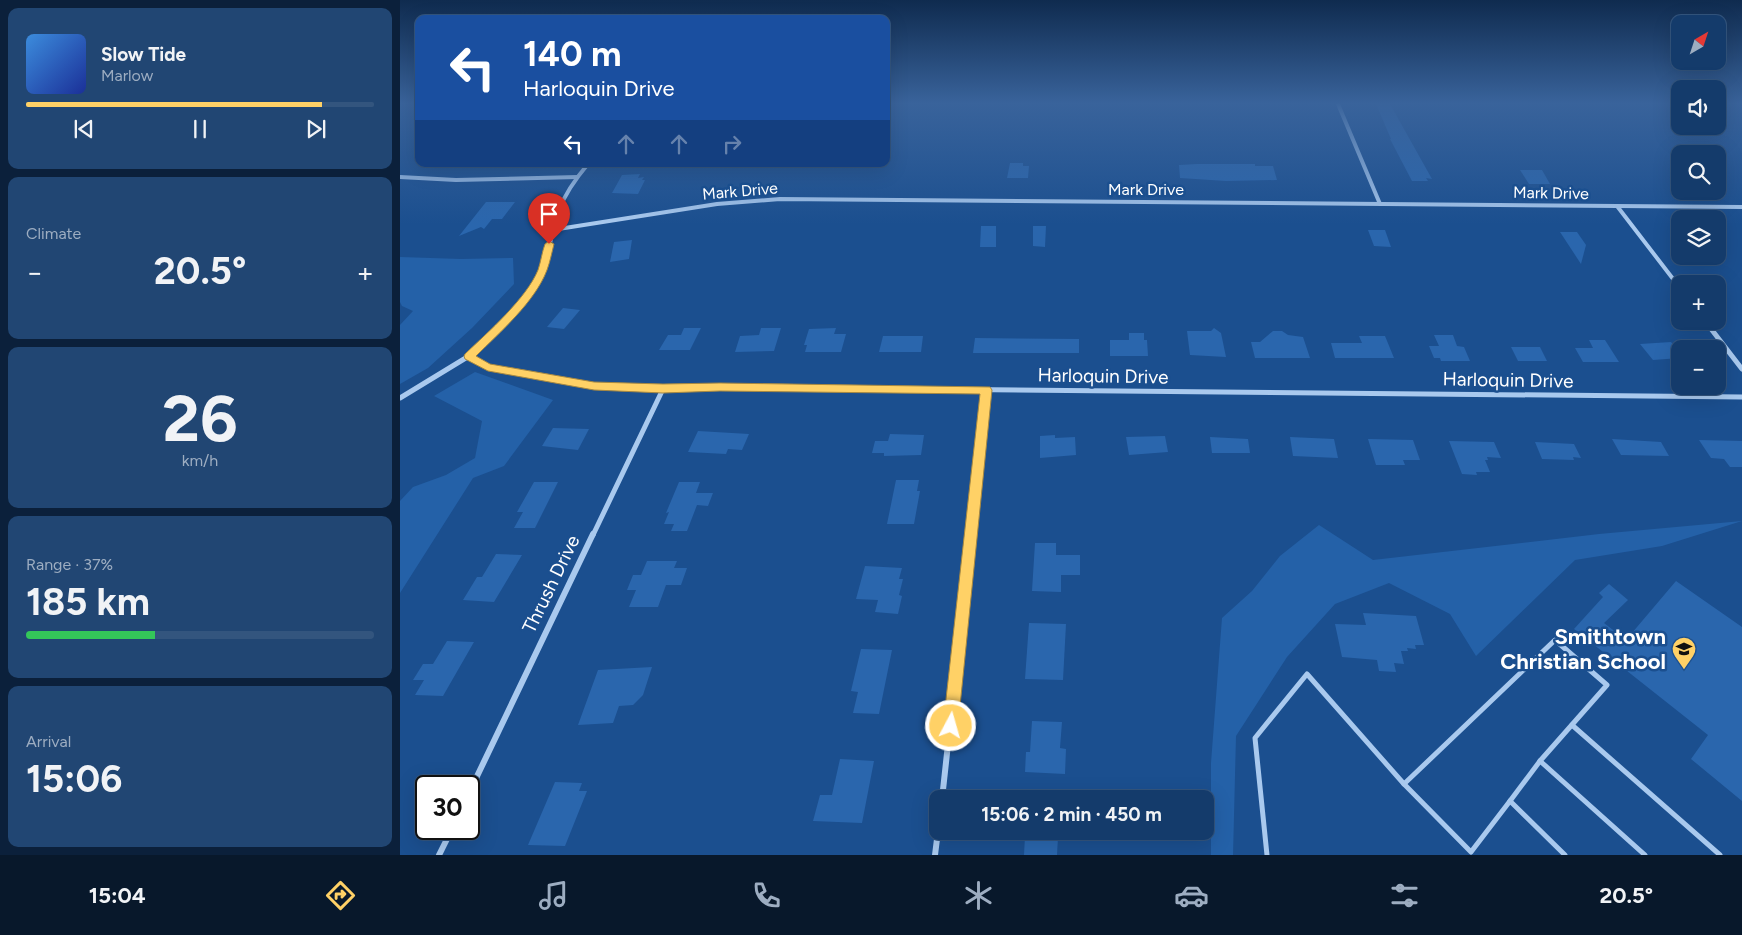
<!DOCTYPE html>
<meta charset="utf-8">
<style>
:root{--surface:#143b6b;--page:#214673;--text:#f1f3f6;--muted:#9dadc1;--line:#33557e;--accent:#ffd166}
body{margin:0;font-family:Figtree,sans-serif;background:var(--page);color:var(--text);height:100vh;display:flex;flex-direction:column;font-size:19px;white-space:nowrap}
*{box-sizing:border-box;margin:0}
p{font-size:16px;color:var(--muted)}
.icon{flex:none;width:28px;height:28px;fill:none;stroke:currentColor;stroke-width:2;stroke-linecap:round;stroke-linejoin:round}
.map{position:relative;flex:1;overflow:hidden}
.drawer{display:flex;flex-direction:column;gap:8px;padding:8px;background:#0b203b;width:400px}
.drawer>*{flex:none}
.top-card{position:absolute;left:15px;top:15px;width:475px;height:152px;border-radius:10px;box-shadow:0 5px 20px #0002,0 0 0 1px var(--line);background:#1a4fa0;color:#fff;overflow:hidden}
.needle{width:32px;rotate:39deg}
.buttons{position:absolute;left:1271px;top:15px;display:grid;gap:10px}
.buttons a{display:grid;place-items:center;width:55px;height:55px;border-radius:10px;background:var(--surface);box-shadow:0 5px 20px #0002,0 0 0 1px var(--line);font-size:25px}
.speed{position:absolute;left:15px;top:775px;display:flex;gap:10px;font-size:25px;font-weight:700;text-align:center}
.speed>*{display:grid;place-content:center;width:65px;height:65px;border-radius:50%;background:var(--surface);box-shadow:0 5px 20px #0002,0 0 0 1px var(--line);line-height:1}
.speed .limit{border:2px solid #111;border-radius:8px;background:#fff;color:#111}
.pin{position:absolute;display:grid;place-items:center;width:42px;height:42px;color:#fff;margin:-51px -21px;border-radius:50% 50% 50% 0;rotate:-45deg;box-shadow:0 0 5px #0007}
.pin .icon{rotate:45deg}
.me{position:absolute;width:55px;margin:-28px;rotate:6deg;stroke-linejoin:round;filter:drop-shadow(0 0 4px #0008)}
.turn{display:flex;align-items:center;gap:18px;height:105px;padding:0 25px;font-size:22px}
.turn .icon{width:65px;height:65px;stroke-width:2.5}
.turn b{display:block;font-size:35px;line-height:42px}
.lanes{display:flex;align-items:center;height:48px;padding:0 25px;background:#0003;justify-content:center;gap:25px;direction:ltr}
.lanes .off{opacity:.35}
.big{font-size:38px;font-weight:700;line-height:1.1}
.drawer .tile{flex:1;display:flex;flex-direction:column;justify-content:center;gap:8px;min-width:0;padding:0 18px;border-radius:10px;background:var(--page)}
.drawer .dial{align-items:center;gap:0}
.dial b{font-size:65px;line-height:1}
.song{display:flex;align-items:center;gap:15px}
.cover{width:60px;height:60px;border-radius:8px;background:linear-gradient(135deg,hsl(210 70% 55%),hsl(230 70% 35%))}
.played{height:5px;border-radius:2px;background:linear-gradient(90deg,var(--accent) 85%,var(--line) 85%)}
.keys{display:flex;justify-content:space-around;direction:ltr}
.heat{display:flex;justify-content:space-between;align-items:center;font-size:28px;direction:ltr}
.charge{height:8px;border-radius:4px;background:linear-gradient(90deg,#34c759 37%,var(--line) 0)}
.trip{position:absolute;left:529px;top:790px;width:285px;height:50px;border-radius:10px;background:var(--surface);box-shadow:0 5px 20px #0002,0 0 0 1px var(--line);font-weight:700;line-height:50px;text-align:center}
.tabs{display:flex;height:80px;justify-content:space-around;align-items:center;background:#08182b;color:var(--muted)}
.tabs .icon{width:35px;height:35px}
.tabs .selected{color:var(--accent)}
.tabs b{font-size:22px;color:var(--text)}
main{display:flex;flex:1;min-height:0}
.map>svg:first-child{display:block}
</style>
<main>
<section class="drawer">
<div class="tile">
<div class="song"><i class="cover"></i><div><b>Slow Tide</b><p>Marlow</p></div></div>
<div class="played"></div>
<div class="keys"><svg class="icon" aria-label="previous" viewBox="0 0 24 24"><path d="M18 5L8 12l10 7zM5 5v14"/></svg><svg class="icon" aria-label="pause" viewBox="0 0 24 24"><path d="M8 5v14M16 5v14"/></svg><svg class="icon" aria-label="next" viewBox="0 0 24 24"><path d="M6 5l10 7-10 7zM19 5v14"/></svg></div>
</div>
<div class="tile"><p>Climate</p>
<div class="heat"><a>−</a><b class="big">20.5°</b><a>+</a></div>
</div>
<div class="tile dial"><b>26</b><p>km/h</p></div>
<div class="tile"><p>Range · 37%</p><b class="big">185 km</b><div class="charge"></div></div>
<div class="tile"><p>Arrival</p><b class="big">15:06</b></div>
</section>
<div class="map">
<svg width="1342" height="855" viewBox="0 0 1342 855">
<rect width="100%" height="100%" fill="#1b4f8f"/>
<!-- green -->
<g fill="#2461a8">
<path d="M0,257l61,2 52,-1 1,26 -42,44 -44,40 -28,16v-59l13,-14 -11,-5 -2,-4z"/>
<path d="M75,372l78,28 -49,66 -31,12 -73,115v-92l13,-14 33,-12 29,-17 7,-37 -48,-25z"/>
<path d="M1342,521l-80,25 -87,14 -99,96 -26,-42 -61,-31 -54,21 -48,53 -51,79 -3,119h-22v-92l11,-145 30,-27 28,-35 39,-31 54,35 226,-26z"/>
</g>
<!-- building -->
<g fill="#2a66ad">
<path d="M976,104h14l42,75 -6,-1 2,3h-16l-22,-42h1z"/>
<path d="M610,163h13v3h6l-1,12h-21z"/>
<path d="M797,164h58v2h18l4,14 -51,1 -46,-3 -1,-13z"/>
<path d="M1120,170h22l8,14h-21z"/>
<path d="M240,174l-2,4 6,-1 -2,3h3l-7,14 -26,-1 10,-18z"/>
<path d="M86,202h29l-13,17h-10l-8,10 -3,-2 -22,9z"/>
<path d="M581,226h15v21h-16z"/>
<path d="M633,226h13l-1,21 -12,-1z"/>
<path d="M968,230h17l6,17 -17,-1z"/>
<path d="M1160,232h17l9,13 -5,19z"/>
<path d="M232,240l-3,19 -19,3 4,-20z"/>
<path d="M163,308l17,2 -16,19 -17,-2z"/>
<path d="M284,328h17l-11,22h-31l9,-15h13z"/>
<path d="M361,328h20l-7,23 -39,1 5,-16 19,-1z"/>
<path d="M436,328l-2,6h12l-5,18h-36l2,-7h-3l5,-16z"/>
<path d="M814,328l7,5 5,24 -36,-2 -3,-24h24z"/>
<path d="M873,331h9l6,4 15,2 7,21h-55l-4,-16h9z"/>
<path d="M729,333h15v7h3l1,16h-38v-16h19z"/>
<path d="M1034,335h19l4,11 7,1 6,14h-29l-1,-3h-6l-5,-12h10z"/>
<path d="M483,336h40l-2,16h-42z"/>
<path d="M959,336h26l9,22h-59l-4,-15h31z"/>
<path d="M575,338l104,1v14h-106z"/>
<path d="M1189,340h16l14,22h-36l-8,-14h18z"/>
<path d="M1271,342l9,11v5l-27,2 -13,-16z"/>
<path d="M1111,347h29l7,14h-29z"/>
<path d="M153,428l36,1 -11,21 -36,-4z"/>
<path d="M298,431l51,3 -7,16 -14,-1 -2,5 -38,-2z"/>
<path d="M490,434l34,1 -3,20 -37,1v-3h-12l3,-12h13z"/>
<path d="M655,435v3l20,-1 1,18 -36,3v-22z"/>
<path d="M765,436l3,16 -39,3 -3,-18z"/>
<path d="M810,437l38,2 2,14h-38z"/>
<path d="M890,437l44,2 4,19 -45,-2z"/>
<path d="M968,439l45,1 7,20h-17l2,5h-29z"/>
<path d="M1212,439l49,3 8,14 -48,-1z"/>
<path d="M1299,440l43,1v26h-12l-6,-8 -13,-1z"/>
<path d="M1049,441l45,1 7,16 -14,-1 1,3h-3l5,12h-14l1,3 -15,-1z"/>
<path d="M1135,442l39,2 7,14 -8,-1 1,3 -32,-1z"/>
<path d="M496,480h23l-2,11h3l-6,33h-27z"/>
<path d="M134,482h24l-23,46h-21l9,-16h-6z"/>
<path d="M279,482h21l-4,11h17l-5,13 -11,-1 -10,26h-16l3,-7h-10l5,-12 -3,1z"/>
<path d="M635,543h21v12h24v20h-19v17l-29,-1z"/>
<path d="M96,554l26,1 -28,47 -31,-2 14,-23h5z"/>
<path d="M247,561h30l-3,7h13l-6,17h-15l-8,22h-29l7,-17h-9l6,-15h8z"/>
<path d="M465,566l37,2 -3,11h4l-4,16 3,1 -4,18 -23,-2 3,-12 -22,-1z"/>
<path d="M1276,581l66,46v174l-51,-42 17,-24 -134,-106 29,-32 -4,-4 10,-9 19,16 -24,23 22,17z"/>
<path d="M963,613l53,3 8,29h-9l1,4 -9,-1 1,3h-7l3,13 -10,-1 2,9 -17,-1 -2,-11 -35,-3 -7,-33 31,1z"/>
<path d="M629,623l37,1 -3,56 -38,-1z"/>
<path d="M47,641l27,1 -31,54 -28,-1 9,-15h-11l10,-16h10z"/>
<path d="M461,649l31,1 -13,64 -26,-1 5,-21 -7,-1z"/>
<path d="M252,667l-9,28 -10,10 -14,1 -6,17 -35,2 20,-55z"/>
<path d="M632,721l30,1 -2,26 6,1 -1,25 -40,-2 1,-20h4z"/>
<path d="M440,759l34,2 -12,62 -49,-2 7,-26h12z"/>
<path d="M155,782l27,1 -3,8h8l-22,55 -37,-1z"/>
<path d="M625,836l33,1 -1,18h-33z"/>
</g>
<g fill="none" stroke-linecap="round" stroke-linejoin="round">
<!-- service -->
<g stroke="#a9c9ee" stroke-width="5">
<path d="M1172,725l148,130"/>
<path d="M1004,784l67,68 39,-51 55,54"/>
<path d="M1110,801l30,-40"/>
<path d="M867,855l-12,-117 52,-64 97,110 151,-144 52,45 -67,76 105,94"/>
</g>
<!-- minor-far2 -->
<g stroke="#a9c9ee" stroke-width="4">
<path d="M938,104l42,100"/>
<path d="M0,177l56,3 121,-3"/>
<path d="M1217,206l63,82"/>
<path d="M152,230l165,-26 63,-5 962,8"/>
<path d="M130,291c19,-23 19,-54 29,-81 6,-16 18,-33 29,-46"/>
</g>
<!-- minor-far1 -->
<g stroke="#a9c9ee" stroke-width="5">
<path d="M1305,321l37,48"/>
<path d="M69,356l19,12 106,18 69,3 57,-2 1022,10"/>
<path d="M0,398l69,-42 36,-35 26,-31"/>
<path d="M193,535l70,-146"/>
<path d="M570,535l16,-145"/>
</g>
<!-- minor -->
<g stroke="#a9c9ee" stroke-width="6">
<path d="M69,793l124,-259"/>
<path d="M542,799l29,-265"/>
<path d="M39,855l13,-26"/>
<path d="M535,855l3,-24"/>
</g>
</g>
<!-- sky -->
<linearGradient id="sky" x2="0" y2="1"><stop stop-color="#0f2b4f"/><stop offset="0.46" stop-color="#39639b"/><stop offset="1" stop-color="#39639b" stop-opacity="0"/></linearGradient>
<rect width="1342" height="224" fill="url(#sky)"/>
<!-- route -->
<path fill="#ffd166" stroke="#a68842" d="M149,241l5,3c-2,8 -4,18 -7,26 -12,32 -47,62 -71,86l14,8 104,18 69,2 57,-1 270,4 2,3 -34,336 -2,5 -5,2 -5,-2 -3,-5 37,-332 -260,-3 -57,2 -69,-3 -106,-19 -23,-12 -1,-3 1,-2c23,-22 61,-55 73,-84 3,-9 4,-18 7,-26z"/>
<!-- icons -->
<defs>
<symbol id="school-pin" viewBox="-11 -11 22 30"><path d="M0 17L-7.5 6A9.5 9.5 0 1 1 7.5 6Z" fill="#ffd166" stroke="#1b4f8f"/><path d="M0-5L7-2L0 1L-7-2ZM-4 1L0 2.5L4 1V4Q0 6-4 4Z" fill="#111"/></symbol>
</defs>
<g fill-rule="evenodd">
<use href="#school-pin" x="1270" y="635" width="28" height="38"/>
</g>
<g text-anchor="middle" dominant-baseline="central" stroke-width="5" stroke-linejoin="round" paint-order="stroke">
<!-- far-street labels -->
<g font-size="16" fill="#fff" stroke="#1b4f8f">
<text x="746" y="189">Mark Drive</text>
<text transform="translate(340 191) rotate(-5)">Mark Drive</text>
<text transform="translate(1151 193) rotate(1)">Mark Drive</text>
</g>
<!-- street labels -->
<g font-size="19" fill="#fff" stroke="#1b4f8f">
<text transform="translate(703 376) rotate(1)">Harloquin Drive</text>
<text transform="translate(1108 380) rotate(1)">Harloquin Drive</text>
<text transform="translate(151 584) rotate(-64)">Thrush Drive</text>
</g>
<!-- near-poi labels -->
<g font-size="22" font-weight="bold" fill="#fff" stroke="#1b4f8f" text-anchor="end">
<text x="1266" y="636">Smithtown<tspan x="1266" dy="25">Christian School</tspan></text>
</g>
</g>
</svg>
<div class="buttons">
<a><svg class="needle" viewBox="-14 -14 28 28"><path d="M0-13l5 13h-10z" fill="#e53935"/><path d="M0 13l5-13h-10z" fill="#9dadc1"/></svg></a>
<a><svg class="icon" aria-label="sound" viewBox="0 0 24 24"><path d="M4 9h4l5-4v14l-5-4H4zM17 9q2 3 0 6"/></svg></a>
<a><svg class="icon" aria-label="search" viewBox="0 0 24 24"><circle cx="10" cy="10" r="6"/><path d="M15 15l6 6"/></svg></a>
<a><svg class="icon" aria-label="layers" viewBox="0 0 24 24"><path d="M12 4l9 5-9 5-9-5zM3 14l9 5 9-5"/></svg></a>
<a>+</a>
<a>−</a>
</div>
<div class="speed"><div class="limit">30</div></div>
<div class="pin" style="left:149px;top:244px;background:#d93025"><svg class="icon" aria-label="arrive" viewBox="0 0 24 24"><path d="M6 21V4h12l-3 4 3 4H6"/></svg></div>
<svg class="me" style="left:551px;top:726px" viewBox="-20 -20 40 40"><circle r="17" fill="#ffd166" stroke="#fff" stroke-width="3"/><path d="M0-11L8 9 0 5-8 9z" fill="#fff"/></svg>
<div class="trip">15:06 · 2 min · 450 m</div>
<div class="top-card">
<div class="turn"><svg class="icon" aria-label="left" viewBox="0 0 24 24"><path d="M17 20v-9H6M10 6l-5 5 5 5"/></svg><div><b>140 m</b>Harloquin Drive</div></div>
<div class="lanes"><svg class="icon" aria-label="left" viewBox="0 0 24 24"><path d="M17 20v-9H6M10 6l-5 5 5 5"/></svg><svg class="icon off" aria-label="ahead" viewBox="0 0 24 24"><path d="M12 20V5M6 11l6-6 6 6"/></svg><svg class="icon off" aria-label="ahead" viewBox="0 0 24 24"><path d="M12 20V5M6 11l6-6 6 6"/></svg><svg class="icon off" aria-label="right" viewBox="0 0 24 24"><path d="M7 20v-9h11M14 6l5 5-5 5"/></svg></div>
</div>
</div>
</main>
<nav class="tabs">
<b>15:04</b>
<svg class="icon selected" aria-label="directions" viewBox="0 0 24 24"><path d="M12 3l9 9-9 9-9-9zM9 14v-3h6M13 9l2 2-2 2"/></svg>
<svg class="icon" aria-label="music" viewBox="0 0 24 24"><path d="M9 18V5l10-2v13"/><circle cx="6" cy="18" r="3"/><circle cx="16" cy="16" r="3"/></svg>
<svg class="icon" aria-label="phone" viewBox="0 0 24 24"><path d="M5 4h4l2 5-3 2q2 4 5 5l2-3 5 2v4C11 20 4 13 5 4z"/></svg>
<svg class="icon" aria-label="climate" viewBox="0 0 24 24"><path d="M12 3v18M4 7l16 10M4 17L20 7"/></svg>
<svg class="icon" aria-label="car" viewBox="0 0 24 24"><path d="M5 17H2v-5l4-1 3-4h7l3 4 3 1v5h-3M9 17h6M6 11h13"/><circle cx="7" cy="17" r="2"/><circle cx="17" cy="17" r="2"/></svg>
<svg class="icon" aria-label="filters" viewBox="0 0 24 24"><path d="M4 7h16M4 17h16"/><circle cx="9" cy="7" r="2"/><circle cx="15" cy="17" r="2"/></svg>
<b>20.5°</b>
</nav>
